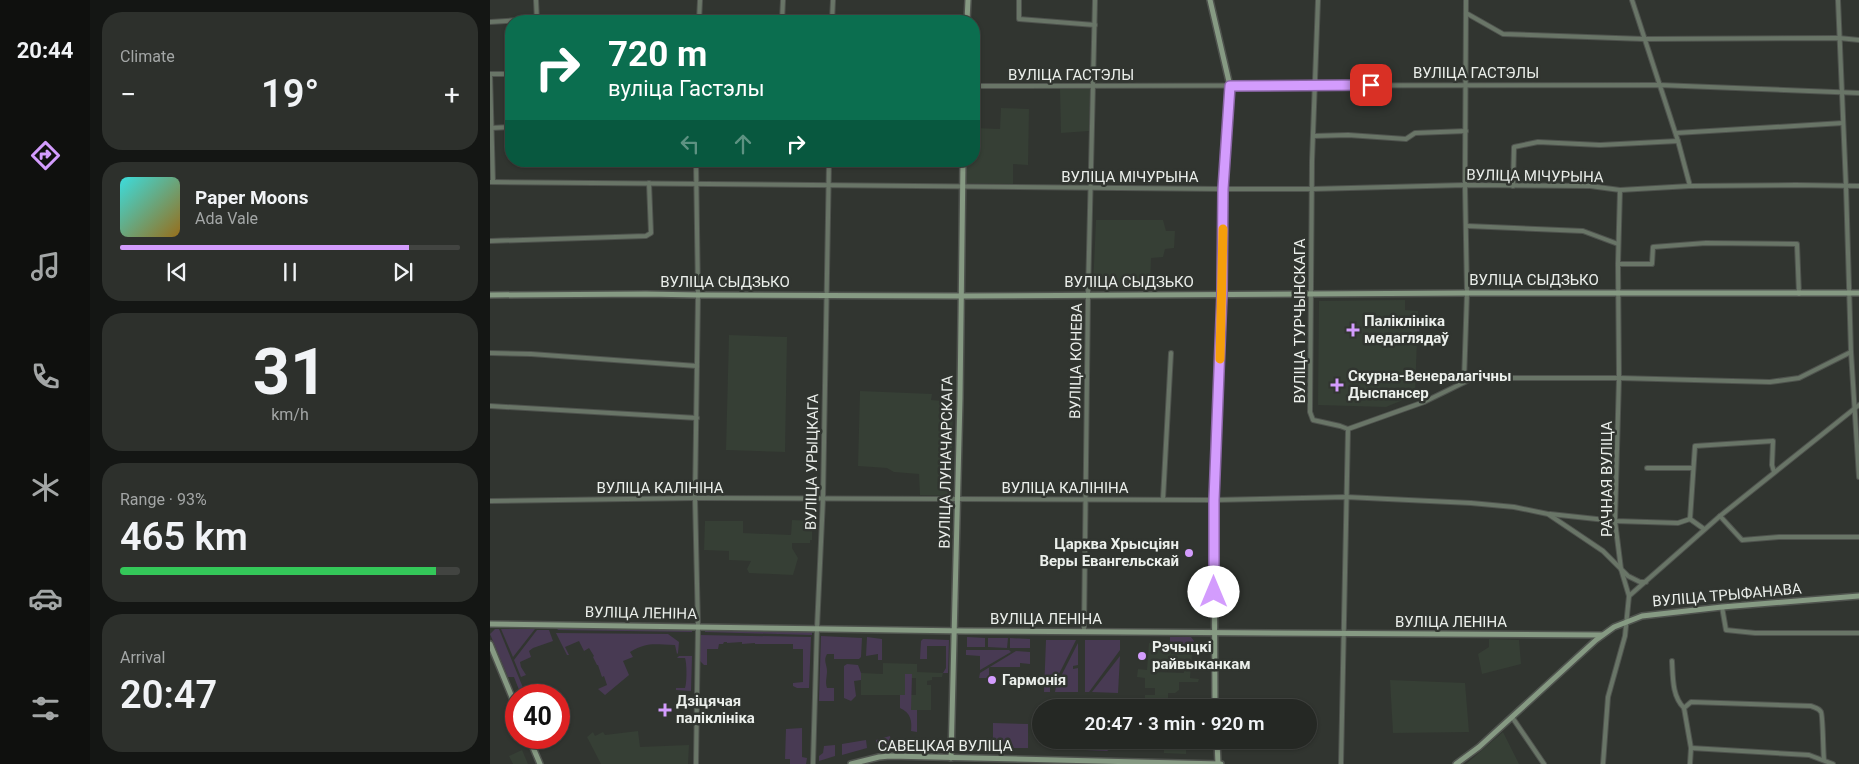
<!DOCTYPE html>
<meta charset="utf-8">
<style>
:root{--surface:#252824;--page:#2d302c;--text:#f1f3f6;--muted:#a3a6a6;--line:#424441;--accent:#d39cfd}
body{margin:0;font-family:Roboto,sans-serif;background:var(--page);color:var(--text);height:100vh;display:flex;flex-direction:column;font-size:19px;white-space:nowrap}
*{box-sizing:border-box;margin:0}
p{font-size:16px;color:var(--muted)}
.icon{flex:none;width:28px;height:28px;fill:none;stroke:currentColor;stroke-width:2;stroke-linecap:round;stroke-linejoin:round}
.map{position:relative;flex:1;overflow:hidden}
.details{display:flex;flex-direction:column;gap:12px;padding:12px;background:#141614;width:400px}
.details>*{flex:none}
.guide{position:absolute;left:15px;top:15px;width:475px;height:152px;border-radius:20px;box-shadow:0 1px 4px #0004,0 0 0 1px var(--line);background:#0b6e4f;color:#fff;overflow:hidden}
.speed{position:absolute;left:15px;top:684px;display:flex;gap:10px;font-size:25px;font-weight:700;text-align:center}
.speed>*{display:grid;place-content:center;width:65px;height:65px;border-radius:50%;background:var(--surface);box-shadow:0 1px 4px #0004,0 0 0 1px var(--line);line-height:1}
.speed .limit{border:8px solid #d22;background:#fff;color:#111}
.pin{position:absolute;display:grid;place-items:center;width:42px;height:42px;color:#fff;margin:-21px;border-radius:10px;box-shadow:0 2px 8px #0006}
.me{position:absolute;width:55px;margin:-28px;rotate:0deg;stroke-linejoin:round;filter:drop-shadow(0 0 4px #0008)}
.turn{display:flex;align-items:center;gap:18px;height:105px;padding:0 20px;font-size:22px}
.turn .icon{width:65px;height:65px;stroke-width:2.5}
.turn b{display:block;font-size:35px;line-height:42px}
.lanes{display:flex;align-items:center;height:48px;padding:0 20px;background:#0003;justify-content:center;gap:25px;direction:ltr}
.lanes .off{opacity:.35}
.big{font-size:38px;font-weight:600;line-height:1.1}
.details .card{flex:1;display:flex;flex-direction:column;justify-content:center;gap:8px;min-width:0;padding:0 18px;border-radius:20px;background:var(--page)}
.details .dial{align-items:center;gap:0}
.dial b{font-size:65px;line-height:1}
.song{display:flex;align-items:center;gap:15px}
.cover{width:60px;height:60px;border-radius:8px;background:linear-gradient(135deg,hsl(180 70% 55%),hsl(40 70% 35%))}
.played{height:5px;border-radius:2px;background:linear-gradient(90deg,var(--accent) 85%,var(--line) 85%)}
.keys{display:flex;justify-content:space-around;direction:ltr}
.heat{display:flex;justify-content:space-between;align-items:center;font-size:28px;direction:ltr}
.charge{height:8px;border-radius:4px;background:linear-gradient(90deg,#34c759 93%,var(--line) 0)}
.trip{position:absolute;left:542px;top:699px;width:285px;height:50px;border-radius:25px;background:var(--surface);box-shadow:0 1px 4px #0004,0 0 0 1px var(--line);font-weight:600;line-height:50px;text-align:center}
main{display:flex;flex:1;min-height:0}
.dock{display:flex;flex-direction:column;width:90px;justify-content:space-around;align-items:center;background:#0f100e;color:var(--muted)}
.dock .icon{width:35px;height:35px}
.dock .current{color:var(--accent)}
.dock b{font-size:22px;color:var(--text)}
.map>svg:first-child{display:block}
</style>
<main>
<nav class="dock">
<b>20:44</b>
<svg class="icon current" aria-label="directions" viewBox="0 0 24 24"><path d="M12 3l9 9-9 9-9-9zM9 14v-3h6M13 9l2 2-2 2"/></svg>
<svg class="icon" aria-label="music" viewBox="0 0 24 24"><path d="M9 18V5l10-2v13"/><circle cx="6" cy="18" r="3"/><circle cx="16" cy="16" r="3"/></svg>
<svg class="icon" aria-label="phone" viewBox="0 0 24 24"><path d="M5 4h4l2 5-3 2q2 4 5 5l2-3 5 2v4C11 20 4 13 5 4z"/></svg>
<svg class="icon" aria-label="climate" viewBox="0 0 24 24"><path d="M12 3v18M4 7l16 10M4 17L20 7"/></svg>
<svg class="icon" aria-label="car" viewBox="0 0 24 24"><path d="M5 17H2v-5l4-1 3-4h7l3 4 3 1v5h-3M9 17h6M6 11h13"/><circle cx="7" cy="17" r="2"/><circle cx="17" cy="17" r="2"/></svg>
<svg class="icon" aria-label="filters" viewBox="0 0 24 24"><path d="M4 7h16M4 17h16"/><circle cx="9" cy="7" r="2"/><circle cx="15" cy="17" r="2"/></svg>
</nav>
<section class="details">
<div class="card"><p>Climate</p>
<div class="heat"><a>−</a><b class="big">19°</b><a>+</a></div>
</div>
<div class="card">
<div class="song"><i class="cover"></i><div><b>Paper Moons</b><p>Ada Vale</p></div></div>
<div class="played"></div>
<div class="keys"><svg class="icon" aria-label="previous" viewBox="0 0 24 24"><path d="M18 5L8 12l10 7zM5 5v14"/></svg><svg class="icon" aria-label="pause" viewBox="0 0 24 24"><path d="M8 5v14M16 5v14"/></svg><svg class="icon" aria-label="next" viewBox="0 0 24 24"><path d="M6 5l10 7-10 7zM19 5v14"/></svg></div>
</div>
<div class="card dial"><b>31</b><p>km/h</p></div>
<div class="card"><p>Range · 93%</p><b class="big">465 km</b><div class="charge"></div></div>
<div class="card"><p>Arrival</p><b class="big">20:47</b></div>
</section>
<div class="map">
<svg width="1369" height="764" viewBox="0 0 1369 764">
<rect width="100%" height="100%" fill="#313530"/>
<!-- built -->
<g fill="#363f35" fill-rule="evenodd">
<path d="M600,88l-1,43 -28,2 -1,-44z"/>
<path d="M511,108l28,1 -1,56 -15,-1v20l-47,-1 1,-22h7v-33l26,1z"/>
<path d="M606,220h67l3,11h9l-1,17 -9,1 -2,8 -12,1 -1,30 -57,-1z"/>
<path d="M915,300v10l13,1 -3,84 -29,12 -68,-2 1,-104z"/>
<path d="M239,335l58,2 -2,115 -59,-2z"/>
<path d="M370,391l72,3 -1,6 22,2 -2,94 -31,-1 -1,-21 -25,-2 -7,-4 -29,-2z"/>
<path d="M302,520l20,1v19h-2v3h-18v5l6,10 -5,17 -44,-2 -2,-4 4,-8 -22,-1v-9l-25,-1 1,-29h38v12l48,2z"/>
<path d="M999,639l30,1 2,24 -39,10 -4,-20 11,-7z"/>
<path d="M659,643l22,1v10h21l-2,24 9,1 -1,3h-19v8l-4,3h-7v14l-32,1v-3h9v-10h10v-7h-10v-10l-8,-1 1,-8 9,1zM686,665h8v8l-30,-1 1,-5 21,1z"/>
<path d="M393,663l34,1v8l26,1 -1,4h-10v3l-5,1v4h4v25h-20v-15h5v-17h-5v-4h-6v21h-44v-22l22,1z"/>
<path d="M900,680l75,3 4,49 -76,1z"/>
<path d="M148,731l2,16 49,-2 -1,19h-87l-14,-27 6,-5 2,4 8,-4 2,3z"/>
<path d="M1013,732l16,32h-53z"/>
<path d="M646,740h74v8l-24,-1v7l-22,-1v-5l-28,-1z"/>
<path d="M32,750l6,14h-15l-4,-8z"/>
</g>
<!-- green -->
<g fill="#483a53">
<path d="M70,628l132,2v2l-135,-2z"/>
<path d="M5,629h4l27,66h-5l-7,-18h-6l-18,-43z"/>
<path d="M11,629h34l-22,28z"/>
<path d="M47,630h12l4,11 -20,7 -4,3 2,6 -11,5 1,5 5,8 -5,2 -7,-17z"/>
<path d="M215,630l105,2h2v3l-107,-3z"/>
<path d="M66,633l112,1 11,8 -1,11 -1,1 -2,-9c-20,0 -26,-4 -45,7l3,5 -10,4 6,14 -24,20 -7,-6 9,-4 -3,-9 -2,1 -4,-12h-1l-4,-8 1,-1 -5,-8 -5,3 -5,-10 -14,6 4,8h-2z"/>
<path d="M210,635l111,2 -2,51h-12l-4,-2v-3l10,-1v-33h-10v-5h-38v-1l-13,1v-2l-15,1v-1h-3l-1,2h-4l-1,5h-11v16h-3l-4,-4z"/>
<path d="M331,636l41,2 -1,19 -2,2h-25v-5h-7c-4,7 0,10 0,17 0,6 -2,11 0,17h7v13h-15z"/>
<path d="M377,637l15,2v21h-4v-6l-12,2z"/>
<path d="M477,637l18,1v9h-18z"/>
<path d="M680,637h21l3,4v4l-24,-1z"/>
<path d="M498,638h20l-1,10 -19,-1z"/>
<path d="M520,638l20,1v9h-20z"/>
<path d="M433,639l26,1 -1,33h-5l3,-5v-22h-19v13h-7l1,-18z"/>
<path d="M556,640h30l-23,46h-3v6h-6z"/>
<path d="M595,640h35v10l-31,42h-4z"/>
<path d="M588,643v22l-5,1v3l5,-1v24h-23l1,-6z"/>
<path d="M476,650h43l2,2 -31,18v-14l-14,-1z"/>
<path d="M526,651l14,1v12l-10,-1v4h-31v11h-10l1,-5z"/>
<path d="M189,656h13l-1,35 -15,-1v-2h9c2,-5 2,-24 0,-30h-8z"/>
<path d="M630,656l-2,37 -26,-1z"/>
<path d="M357,664l11,1 3,8v7l-7,1 2,15 -5,5 -7,-3v-32z"/>
<path d="M415,674h7l-1,36h6v22l-6,-1c1,-10 0,-18 -11,-23v-13h5z"/>
<path d="M503,723l35,1v24h-35z"/>
<path d="M312,728v29l5,1 -1,6h-16v-5h-5l1,-30z"/>
<path d="M400,736l1,5h14l3,6h-21l-11,-2v-5z"/>
<path d="M376,740l1,8 -25,7v-11z"/>
<path d="M566,740h12v5l8,1v4l-24,-1v-3z"/>
<path d="M603,740h11l6,9 -3,2 -22,-1 1,-4h6z"/>
<path d="M345,745v11l-16,5v-5l4,-3 1,-7z"/>
</g>
<g fill="none" stroke-linecap="round" stroke-linejoin="round">
<defs>
<g id="street">
<path d="M46,0l1,21"/>
<path d="M529,0v19l76,6"/>
<path d="M828,0l-6,161 -2,251 3,8 27,6 8,3 -7,335"/>
<path d="M1142,0l46,141 12,45"/>
<path d="M1348,0l8,186 5,166 8,125"/>
<path d="M976,13l37,21 141,5 195,-1 20,2"/>
<path d="M150,19h21"/>
<path d="M209,21l1,-21"/>
<path d="M292,21l1,-21"/>
<path d="M342,21l1,-21"/>
<path d="M0,22l47,-3h103v2"/>
<path d="M0,74l3,108"/>
<path d="M0,74h21"/>
<path d="M484,86l685,-1 200,8"/>
<path d="M1,128l20,-1"/>
<path d="M1186,133l167,-10"/>
<path d="M823,136l35,-1 58,4 9,-6 51,-2"/>
<path d="M206,161l2,134 -3,203 3,128 -2,138"/>
<path d="M0,182l733,7h89l153,-4 125,1 30,4 70,-4 106,-1 63,1"/>
<path d="M1023,186l1,-39 24,-5 62,3 78,-4"/>
<path d="M977,226l116,5 35,13"/>
<path d="M0,241l156,-5 5,-3 -2,-50"/>
<path d="M1128,264h34l1,-17 53,-4 91,1 2,50"/>
<path d="M0,353l41,1 166,12"/>
<path d="M974,381l3,-88 -2,-108 1,-185"/>
<path d="M0,406l207,12"/>
<path d="M858,429l76,-27 49,-24h146l151,4 29,-4 52,-26"/>
<path d="M1157,468h46"/>
<path d="M673,499l8,-146"/>
<path d="M0,501l205,-3 519,2 132,-3 125,6 43,4 34,7 55,37 25,25 12,6h6"/>
<path d="M1060,514l65,7 63,2 12,-4 14,10"/>
<path d="M1230,516l22,24 37,-3h80"/>
<path d="M1200,519l5,-73 78,-5 -1,24 2,7"/>
<path d="M1139,596l91,-80 139,-111"/>
<path d="M1232,607l4,23 29,3h104"/>
<path d="M594,632l4,-338 7,-294"/>
<path d="M1182,661c1,17 0,35 12,47"/>
<path d="M1022,717l32,47"/>
<path d="M1201,748l118,7 24,9"/>
<path d="M323,764l4,-136 6,-129 6,-338"/>
<path d="M1113,764l5,-67 17,-61 4,-40 -8,-27 -6,-48 4,-143 -1,-114 2,-74"/>
<path d="M1200,764l1,-16 -7,-40 7,-6 120,4c4,2 8,2 10,6 2,3 2,40 3,48"/>
</g>
<g id="secondary">
<path d="M720,0l20,86 -7,103 -1,105 -8,206 1,208"/>
<path d="M477,21l1,-21"/>
<path d="M0,295l156,-1 52,1 264,1 505,-3h392"/>
<path d="M0,624l475,7 637,4"/>
<path d="M0,644l26,63"/>
<path d="M39,738l11,26"/>
<path d="M727,740l1,24"/>
<path d="M461,758l9,-359 3,-238"/>
<path d="M361,764l28,-7 11,-1 331,8"/>
<path d="M966,764l23,-17 117,-107 18,-13 28,-11 80,-9 137,-11"/>
</g>
</defs>
<!-- street casing -->
<use href="#street" stroke="#4f534e" stroke-width="6"/>
<!-- secondary casing -->
<use href="#secondary" stroke="#4f534e" stroke-width="8"/>
<!-- street -->
<use href="#street" stroke="#697567" stroke-width="4"/>
<!-- secondary -->
<use href="#secondary" stroke="#869a83" stroke-width="5"/>
</g>
<g fill="none" stroke-linecap="round" stroke-linejoin="round">
<defs>
<path id="route" d="M724,592v-92l8,-206 1,-105 7,-103 141,-1"/>
</defs>
<!-- route casing -->
<use href="#route" stroke="#8965a4" stroke-width="12"/>
<!-- route -->
<use href="#route" stroke="#d39cfd" stroke-width="9"/>
<!-- slow -->
<path stroke="#f59e0b" stroke-width="9" d="M730,359l3,-130"/>
</g>
<!-- markers -->
<g fill="#d39cfd" stroke="#313530" stroke-width="2">
<path d="M860.5 322.5h5v5h5v5h-5v5h-5v-5h-5v-5h5z"/>
<path d="M844.5 377.5h5v5h5v5h-5v5h-5v-5h-5v-5h5z"/>
<circle cx="699" cy="553" r="5"/>
<circle cx="652" cy="656" r="5"/>
<circle cx="502" cy="680" r="5"/>
<path d="M172.5 702.5h5v5h5v5h-5v5h-5v-5h-5v-5h5z"/>
</g>
<g text-anchor="middle" dominant-baseline="central" stroke-width="5" stroke-linejoin="round" paint-order="stroke">
<!-- street labels -->
<g font-size="15" fill="#ebefeb" stroke="#313530">
<text x="986" y="73">ВУЛІЦА ГАСТЭЛЫ</text>
<text x="581" y="75">ВУЛІЦА ГАСТЭЛЫ</text>
<text transform="translate(1045 176) rotate(1)">ВУЛІЦА МІЧУРЫНА</text>
<text x="640" y="177">ВУЛІЦА МІЧУРЫНА</text>
<text x="1044" y="280">ВУЛІЦА СЫДЗЬКО</text>
<text x="235" y="282">ВУЛІЦА СЫДЗЬКО</text>
<text x="639" y="282">ВУЛІЦА СЫДЗЬКО</text>
<text transform="translate(810 321) rotate(-90)">ВУЛІЦА ТУРЧЫНСКАГА</text>
<text transform="translate(586 361) rotate(-89)">ВУЛІЦА КОНЕВА</text>
<text transform="translate(322 462) rotate(-89)">ВУЛІЦА УРЫЦКАГА</text>
<text transform="translate(456 462) rotate(-89)">ВУЛІЦА ЛУНАЧАРСКАГА</text>
<text transform="translate(1117 479) rotate(-90)">РАЧНАЯ ВУЛІЦА</text>
<text x="170" y="488">ВУЛІЦА КАЛІНІНА</text>
<text x="575" y="488">ВУЛІЦА КАЛІНІНА</text>
<text transform="translate(1237 595) rotate(-5)">ВУЛІЦА ТРЫФАНАВА</text>
<text transform="translate(151 613) rotate(1)">ВУЛІЦА ЛЕНІНА</text>
<text x="556" y="619">ВУЛІЦА ЛЕНІНА</text>
<text x="961" y="622">ВУЛІЦА ЛЕНІНА</text>
<text x="455" y="746">САВЕЦКАЯ ВУЛІЦА</text>
</g>
<!-- poi labels -->
<g font-size="15" font-weight="bold" fill="#ebefeb" stroke="#313530" text-anchor="start">
<text x="874" y="321">Паліклініка<tspan x="874" dy="17">медаглядаў</tspan></text>
<text x="858" y="376">Скурна-Венералагічны<tspan x="858" dy="17">Дыспансер</tspan></text>
<text x="689" y="544" text-anchor="end">Царква Хрысціян<tspan x="689" dy="17">Веры Евангельскай</tspan></text>
<text x="662" y="647">Рэчыцкі<tspan x="662" dy="17">райвыканкам</tspan></text>
<text x="512" y="680">Гармонія</text>
<text x="186" y="701">Дзіцячая<tspan x="186" dy="17">паліклініка</tspan></text>
</g>
</g>
</svg>
<div class="speed"><div class="limit">40</div></div>
<div class="pin" style="left:881px;top:85px;background:#d93025"><svg class="icon" aria-label="arrive" viewBox="0 0 24 24"><path d="M6 21V4h12l-3 4 3 4H6"/></svg></div>
<svg class="me" style="left:724px;top:592px" viewBox="-20 -20 40 40"><circle r="19" fill="#fff"/><path d="M0-13L10 11 0 6-10 11z" fill="#d39cfd"/></svg>
<div class="trip">20:47 · 3 min · 920 m</div>
<div class="guide">
<div class="turn"><svg class="icon" aria-label="right" viewBox="0 0 24 24"><path d="M7 20v-9h11M14 6l5 5-5 5"/></svg><div><b>720 m</b>вуліца Гастэлы</div></div>
<div class="lanes"><svg class="icon off" aria-label="left" viewBox="0 0 24 24"><path d="M17 20v-9H6M10 6l-5 5 5 5"/></svg><svg class="icon off" aria-label="ahead" viewBox="0 0 24 24"><path d="M12 20V5M6 11l6-6 6 6"/></svg><svg class="icon" aria-label="right" viewBox="0 0 24 24"><path d="M7 20v-9h11M14 6l5 5-5 5"/></svg></div>
</div>
</div>
</main>
